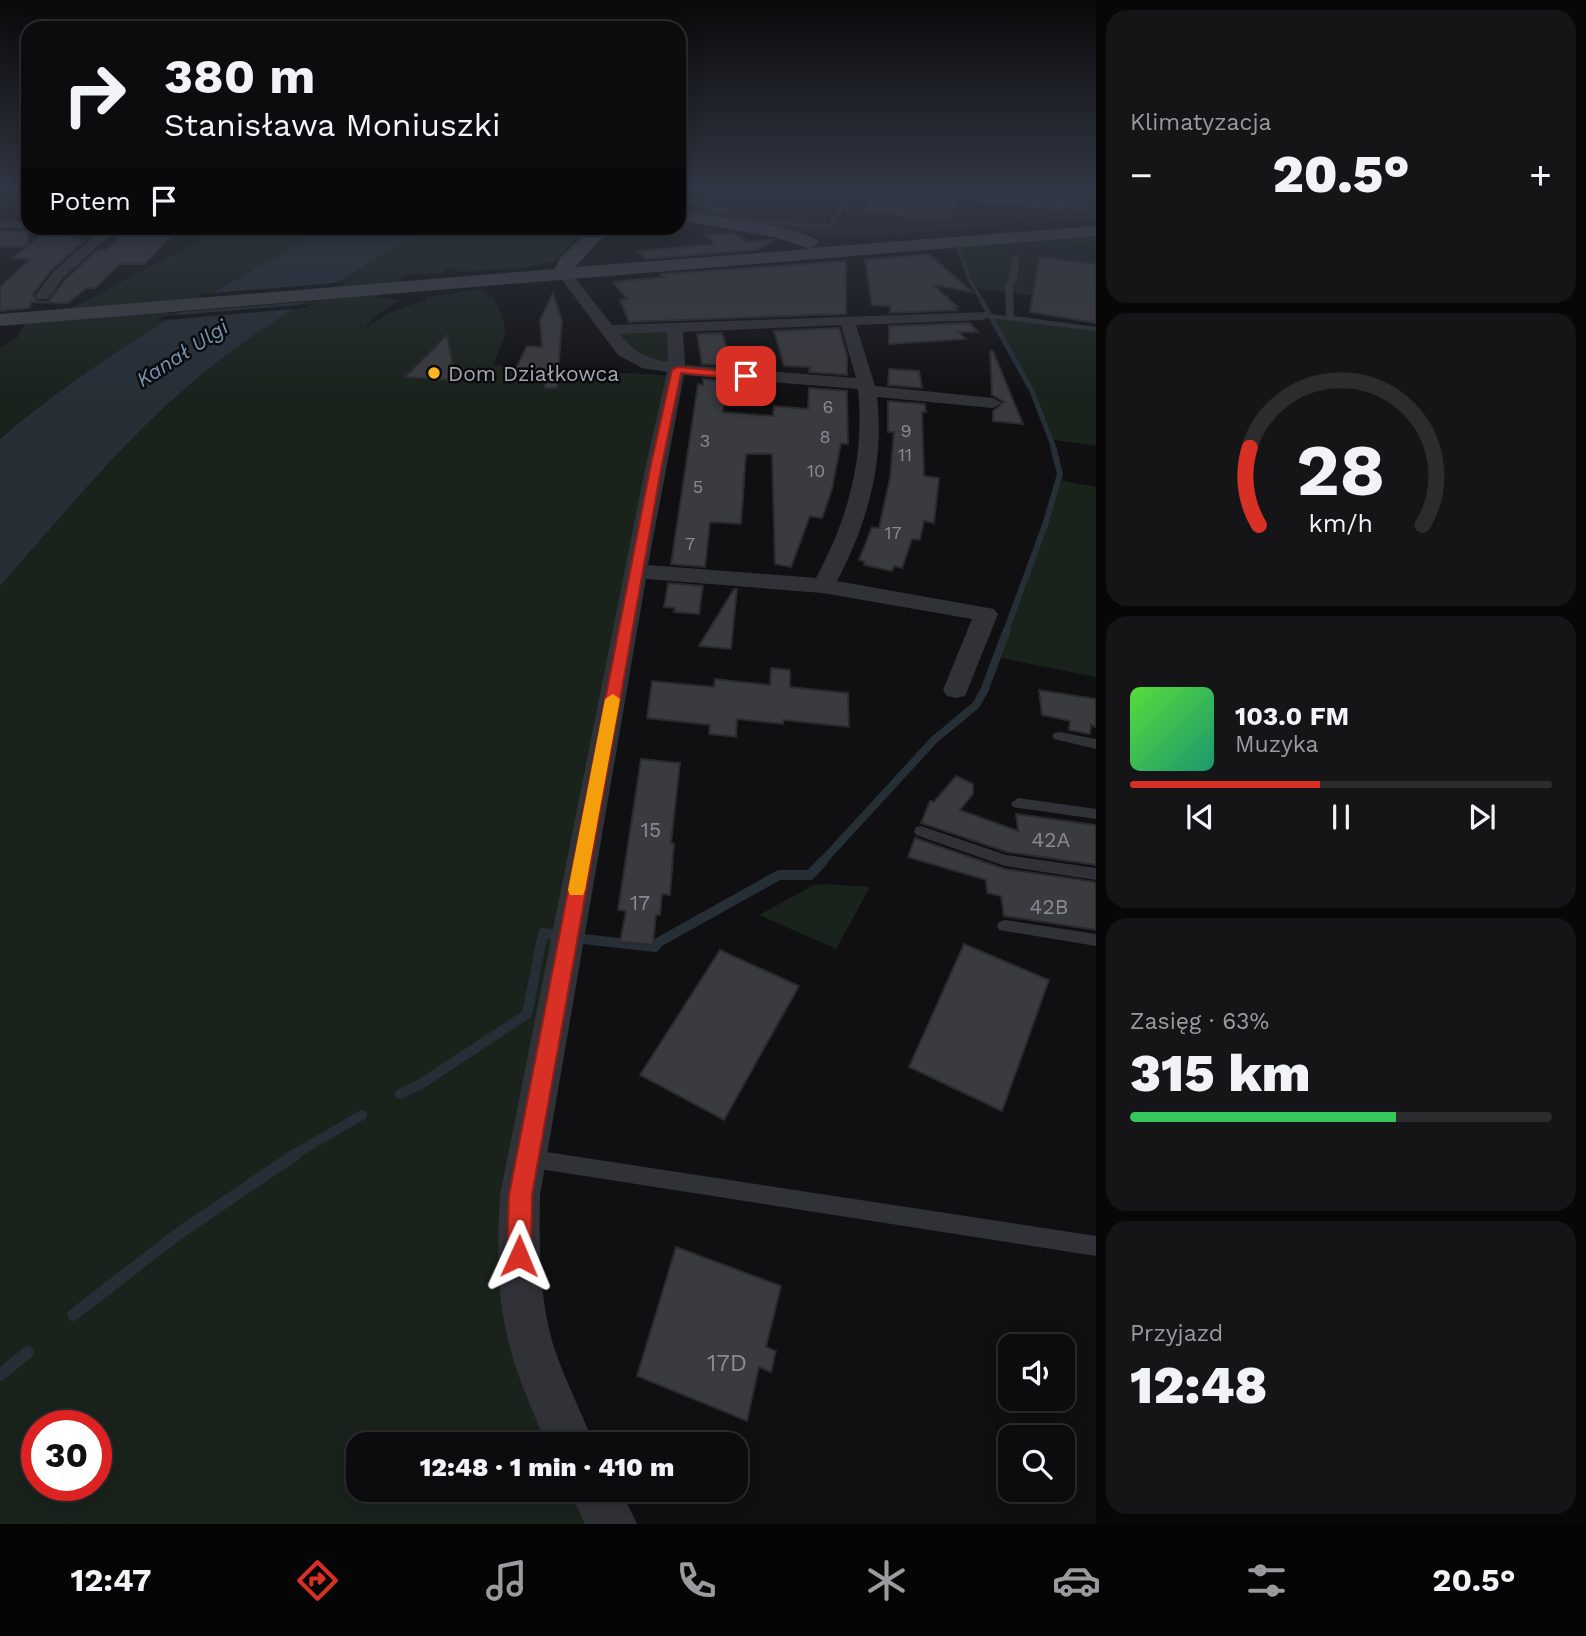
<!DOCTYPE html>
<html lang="pl">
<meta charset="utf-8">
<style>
:root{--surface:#0c0c0e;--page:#151517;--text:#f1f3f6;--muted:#9a9b9e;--line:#2c2c2e;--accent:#d93025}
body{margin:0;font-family:"Work Sans",sans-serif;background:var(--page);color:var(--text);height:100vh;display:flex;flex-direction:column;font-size:26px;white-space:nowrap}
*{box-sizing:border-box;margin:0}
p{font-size:23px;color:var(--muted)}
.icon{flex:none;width:38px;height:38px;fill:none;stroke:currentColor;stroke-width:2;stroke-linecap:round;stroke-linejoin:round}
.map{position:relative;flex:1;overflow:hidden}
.panel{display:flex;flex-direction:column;gap:10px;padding:10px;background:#070708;width:490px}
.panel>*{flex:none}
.top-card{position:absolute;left:21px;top:21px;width:665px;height:214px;border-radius:21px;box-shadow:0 4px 18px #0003,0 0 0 2px var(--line);background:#0c0c0e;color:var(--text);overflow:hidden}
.buttons{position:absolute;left:998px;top:1334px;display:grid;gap:14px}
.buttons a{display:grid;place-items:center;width:77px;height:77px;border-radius:14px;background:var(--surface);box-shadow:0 4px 18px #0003,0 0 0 2px var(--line);font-size:35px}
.speed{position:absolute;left:21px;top:1410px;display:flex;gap:14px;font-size:35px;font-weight:700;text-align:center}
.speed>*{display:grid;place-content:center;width:91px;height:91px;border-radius:50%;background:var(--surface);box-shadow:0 4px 18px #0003,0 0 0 2px var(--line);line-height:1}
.speed .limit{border:10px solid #d22;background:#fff;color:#111}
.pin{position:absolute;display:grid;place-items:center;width:60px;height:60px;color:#fff;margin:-30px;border-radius:14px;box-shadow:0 4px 10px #0006}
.me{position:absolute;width:77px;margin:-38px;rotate:1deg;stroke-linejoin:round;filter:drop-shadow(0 0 5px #0008)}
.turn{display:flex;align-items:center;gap:24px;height:147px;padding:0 28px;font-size:32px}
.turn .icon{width:91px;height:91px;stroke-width:2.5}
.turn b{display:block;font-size:49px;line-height:60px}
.then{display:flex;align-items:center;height:66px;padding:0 28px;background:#0003;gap:14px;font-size:26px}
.big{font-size:52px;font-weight:800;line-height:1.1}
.panel .tile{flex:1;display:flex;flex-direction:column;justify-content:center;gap:10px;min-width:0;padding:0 24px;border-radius:21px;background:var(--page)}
.panel .dial{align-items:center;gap:0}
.dial svg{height:182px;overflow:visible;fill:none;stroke:var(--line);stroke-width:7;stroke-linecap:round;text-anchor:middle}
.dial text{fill:var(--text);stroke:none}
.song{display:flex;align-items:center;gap:21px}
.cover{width:84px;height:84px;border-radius:10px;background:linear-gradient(135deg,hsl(110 70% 55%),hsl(160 70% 35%))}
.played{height:7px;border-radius:4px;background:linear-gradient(90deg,var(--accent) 45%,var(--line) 45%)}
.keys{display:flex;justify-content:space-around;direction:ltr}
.heat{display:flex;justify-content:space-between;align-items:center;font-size:38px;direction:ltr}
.charge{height:10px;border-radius:5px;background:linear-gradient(90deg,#34c759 63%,var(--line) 0)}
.trip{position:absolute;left:346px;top:1432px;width:402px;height:70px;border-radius:21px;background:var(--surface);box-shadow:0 4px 18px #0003,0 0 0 2px var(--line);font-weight:800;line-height:70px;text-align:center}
.menu{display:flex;height:112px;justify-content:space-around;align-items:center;background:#050506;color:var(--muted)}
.menu .icon{width:49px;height:49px}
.menu .on{color:var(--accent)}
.menu b{font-size:32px;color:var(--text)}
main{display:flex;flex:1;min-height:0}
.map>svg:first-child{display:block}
</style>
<main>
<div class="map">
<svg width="1096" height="1524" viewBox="0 0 1096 1524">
<rect width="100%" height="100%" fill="#101012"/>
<!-- built -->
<g fill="#1c1c1f">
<path d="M679,187h416l1,33 -66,-4 -17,8 -158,15 -71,-8 -105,-19z"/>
<path d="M1027,242l52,6 17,-2v42l-83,-10 -19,-33z"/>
</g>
<!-- green -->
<g fill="#1a221c" fill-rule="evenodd">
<path d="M213,228h115c-114,64 -228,125 -328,211v-92l17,-9 11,-20 30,-3 142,-74z"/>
<path d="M429,228h158l-32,33 -24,6 -70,5 -14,-4 -3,5 -37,2 -31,23 23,2 -26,18 -8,10 24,-15 36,-13v-3l58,-8 6,8 4,-1c18,39 14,32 0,69l182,11 -155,819 51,249h-212v45h234l19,35h-612v-938c62,-70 122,-144 194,-205 71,-60 156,-106 235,-153zM37,1426h59v60h-59z"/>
<path d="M1096,231v15c-34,3 -67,-6 -100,-1l20,12 -2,21 82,10v15l-122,-15 -5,-9 -12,-37z"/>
<path d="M1001,316l95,13v117l-47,-7 -25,-65 -31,-54z"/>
<path d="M674,329l3,41 -17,-2 -52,-38z"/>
<path d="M1058,480l38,7v190l-100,-20 49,-132z"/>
<path d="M824,884l46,3 -34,62 -77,-34 55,-30z"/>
</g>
<!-- water -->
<path fill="#262e36" d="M328,228h101c-79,47 -164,93 -235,153 -72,61 -132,135 -194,205v-147c100,-86 214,-147 328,-211z"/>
<!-- pier -->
<g fill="#101012">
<path d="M347,282l-30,19 -149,12 35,-19z"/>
<path d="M313,304l-8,4 -149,13 8,-5z"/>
</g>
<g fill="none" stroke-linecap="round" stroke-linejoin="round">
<!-- stream-far5 -->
<path stroke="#262e36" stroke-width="3.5" d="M959,250l10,29 14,24"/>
<!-- stream-far4 -->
<path stroke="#262e36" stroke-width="5" d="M982,301l50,90 22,57"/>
<!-- stream-far3 -->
<path stroke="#262e36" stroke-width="6" d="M1006,631l39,-106 15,-51 -7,-28"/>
<!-- stream-far2 -->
<path stroke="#262e36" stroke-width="8" d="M821,863l113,-123 42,-35 8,-14 23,-61"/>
<!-- stream-far1 -->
<g stroke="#262e36" stroke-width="10">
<path d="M574,938l81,9 4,-5 120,-67h31l13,-14"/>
<path d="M400,1094l21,-10 106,-70 16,-81 18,3"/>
<path d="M293,1155l69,-40"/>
</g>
<!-- stream -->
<g stroke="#262e36" stroke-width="12">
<path d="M73,1315l105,-81 118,-80"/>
<path d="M0,1375l28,-23"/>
</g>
</g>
<!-- building -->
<g fill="#3a3b3f" stroke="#2a2a2e" stroke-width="2">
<path d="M876,187h86l-12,34 -87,-9z"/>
<path d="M980,187h109l-1,23 -29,-3v3l-80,-8z"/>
<path d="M130,228h25l-2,3 22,1 -30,32h-25l-25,24h-9l-18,15 -37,-1 -1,6 -30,3v-24l30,-28 -18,-1 15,-11h-27v-16h28v15l20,-16 35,12 -31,27 -19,25 3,7 12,1 18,-23 34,-31 6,2z"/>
<path d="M734,233l13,9 28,-2 -19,10 -110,9 -8,-8 77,-7 -9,-9z"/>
<path d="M929,254l43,38 -38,-7 23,22h-3l3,3 -67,3v-7l-18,-1 -7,-45z"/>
<path d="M1039,257l57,7v59l-66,-11z"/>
<path d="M846,261v53l-217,8 -9,-22 7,-1 -14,-17 51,-5 -3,-3z"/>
<path d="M553,293l9,28 -5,67h-12l-1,-16 -29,-2 12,-24 15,1 -2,-27z"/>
<path d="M970,323l8,9h-20l8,7 -77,5v-18z"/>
<path d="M839,328l8,27v20l-38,-3 1,-5 -26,-1 -10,-35z"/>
<path d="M722,333l7,22 -1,11 -26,-2 -5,-30z"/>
<path d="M447,335l9,46 -51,-4z"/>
<path d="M990,351h3l30,73 -30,-3v-10l11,-9 -12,-7z"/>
<path d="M889,369l30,2 3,17 -34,-3z"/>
<path d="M703,379l23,2 -3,31 50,4 1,-10 34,3 1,-21 38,3 1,53 -7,-1 -9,46 -10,29 -12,-2 -19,51 -16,-3 -3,-110h-26l-5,70 -31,-2 -5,45 -34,-3 27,-180 5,1z"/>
<path d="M888,401l37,3 1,8h-4l2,64 15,2 -5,45 -10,-2 -4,19 -8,-1 -10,29 -8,-2 -2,5 -28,-6 1,-3 -6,-2 13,-33 7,1 11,-50 4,-46h-6z"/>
<path d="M668,583l35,3 -4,28 -25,-2 1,-4 -11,-1z"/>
<path d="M734,589h3l-6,60 -32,-3z"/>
<path d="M771,668l19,2v17l58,6 1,34 -66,-7v4l-46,-5 -1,18 -27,-3 1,-9 -63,-7 5,-37 62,6 1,-8 55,6z"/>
<path d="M1039,690l57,9v28l-5,-2 -1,9 -21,-4 1,-9 -28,-6z"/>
<path d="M641,759l39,4 -9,80 3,1 -4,51 -8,-1 -2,21h-4l-3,30 -33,-3 6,-31 -8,-1z"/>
<path d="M956,776l17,8v10l-13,16 58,21 -2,-17 80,11v40l-89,-13 -86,-29 9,-22 4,1z"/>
<path d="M915,838l90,31 91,13v48l-92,-14 -3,-20 -14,-3 -1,-13 -78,-23z"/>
<path d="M964,944l85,36 -47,131 -93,-44z"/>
<path d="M720,950l79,36 -75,134 -84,-45z"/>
<path d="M676,1247l105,39 -15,61 10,4 -5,21 -12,-5 -12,54 -110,-45z"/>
</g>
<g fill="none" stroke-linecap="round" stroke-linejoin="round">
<!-- lane -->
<g fill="#313237" fill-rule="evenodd">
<path d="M831,187h6l-4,5 -22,4 -4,6 -5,-1 5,-8z"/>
<path d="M852,187h6l-27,42 -76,-6 -76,-24v-4l77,24 73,6z"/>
<path d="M1016,254l3,2 -2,24 -4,4 1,32 82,11v4l-116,-14v-4h3l23,3 -1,-32 4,-5 4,-23z"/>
<path d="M1059,732l37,7v10l-42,-10 -2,-3 2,-3z"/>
<path d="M1018,798l78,11v10l-83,-12 -2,-4z"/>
<path d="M921,826l85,29 90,13v12l-91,-14 -89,-31 -2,-4 2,-4z"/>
<path d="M1005,920l91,14v12l-97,-16 -2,-4 2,-4z"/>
<path d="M527,1149l569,87v20l-569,-89 -7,-3 -3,-6 3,-6z"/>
</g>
<!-- street -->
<g fill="#313237" fill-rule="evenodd">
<path d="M0,220l28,1v7h5h-33z"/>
<path d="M104,228h14l-54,49 -16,22h-10l-3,-3 19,-25z"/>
<path d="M564,269l5,1 43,55 377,-13 2,3 -8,5 -127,5 19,61 118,12 9,5 -9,5 -116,-11c8,65 -10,127 -40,184l157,28 4,5 -33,82 -9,2 -9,-2 -4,-6 29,-71 -149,-26 -177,-14 -106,616c-1,50 -1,101 13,149 11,35 28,67 41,100h-47c-17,-38 -34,-77 -42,-118 -9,-43 -7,-88 -5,-131l145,-726 22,-97 -25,-4 -24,-13 -61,-82zM841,325l15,53 -171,-13 -2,-33zM667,332l1,30c-21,-3 -35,-11 -48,-28zM684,375l174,14c7,68 -10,130 -42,189l-168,-13z"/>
<path d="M569,1489h51l17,35h-52z"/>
</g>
<!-- secondary -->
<path fill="#3f4147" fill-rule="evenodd" d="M679,210l103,17 35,12 2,4 -8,5 285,-22v10l-1096,90v-12l555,-45 5,-11 32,-30h19l-36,39 235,-18 -32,-11 -99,-18z"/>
</g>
<!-- sky -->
<linearGradient id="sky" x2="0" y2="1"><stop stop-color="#09090a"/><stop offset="0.47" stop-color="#313744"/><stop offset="1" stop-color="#313744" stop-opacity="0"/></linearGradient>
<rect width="1096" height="401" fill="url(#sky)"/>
<!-- route -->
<path fill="#d93025" stroke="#8d1f18" stroke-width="2" d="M677,367l69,6 5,3 -5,3 -65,-6 -20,96 -129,726 -1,61 -4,9 -8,3 -9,-3 -3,-9 2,-61 141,-726 22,-99z"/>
<!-- slow -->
<path fill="#f59e0b" d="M613,694l7,5 -35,191 -2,5h-13l-2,-5 37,-191z"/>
<!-- markers -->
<circle fill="#f9b721" stroke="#0b0b0d" stroke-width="2.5" cx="434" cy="373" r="7"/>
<g text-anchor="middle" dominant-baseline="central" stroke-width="5" stroke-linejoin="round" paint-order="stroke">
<!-- far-number labels -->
<g font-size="18" fill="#878b96">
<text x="828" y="406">6</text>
<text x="906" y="430">9</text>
<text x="825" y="436">8</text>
<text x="705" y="440">3</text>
<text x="905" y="454">11</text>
<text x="816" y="470">10</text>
<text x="698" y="486">5</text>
<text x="893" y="532">17</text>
<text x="690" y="543">7</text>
</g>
<!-- far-water labels -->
<g font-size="21" font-style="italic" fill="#7593b1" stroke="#0b0b0d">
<text transform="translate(182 353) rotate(-33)">Kanał Ulgi</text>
</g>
<!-- far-poi labels -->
<g font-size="21" fill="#a1a6b3" stroke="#0b0b0d" text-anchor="start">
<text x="448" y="373">Dom Działkowca</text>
</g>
<!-- number labels -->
<g font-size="21" fill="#878b96">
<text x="651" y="829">15</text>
<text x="1051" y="839">42A</text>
<text x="640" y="902">17</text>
<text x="1049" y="906">42B</text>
</g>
<!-- near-number labels -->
<g font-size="24" fill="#878b96">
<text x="727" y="1363">17D</text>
</g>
</g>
</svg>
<div class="buttons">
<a><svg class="icon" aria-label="sound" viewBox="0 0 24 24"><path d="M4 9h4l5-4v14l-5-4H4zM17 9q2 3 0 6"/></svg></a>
<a><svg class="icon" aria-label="search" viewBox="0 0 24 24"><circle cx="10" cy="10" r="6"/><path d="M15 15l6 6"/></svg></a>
</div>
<div class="speed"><div class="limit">30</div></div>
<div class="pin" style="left:746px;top:376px;background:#d93025"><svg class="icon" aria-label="arrive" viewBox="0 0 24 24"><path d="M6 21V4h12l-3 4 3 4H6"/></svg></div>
<svg class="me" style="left:519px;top:1256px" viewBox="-20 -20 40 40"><path d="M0-17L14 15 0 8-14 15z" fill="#d93025" stroke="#fff" stroke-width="4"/></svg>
<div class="trip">12:48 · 1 min · 410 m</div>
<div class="top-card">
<div class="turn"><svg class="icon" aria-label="right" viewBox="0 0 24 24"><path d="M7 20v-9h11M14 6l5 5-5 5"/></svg><div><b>380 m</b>Stanisława Moniuszki</div></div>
<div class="then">Potem<svg class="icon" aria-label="arrive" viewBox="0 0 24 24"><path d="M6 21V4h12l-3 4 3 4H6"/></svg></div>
</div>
</div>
<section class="panel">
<div class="tile"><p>Klimatyzacja</p>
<div class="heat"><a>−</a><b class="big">20.5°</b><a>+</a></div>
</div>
<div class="tile dial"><svg viewBox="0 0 100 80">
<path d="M14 69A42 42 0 1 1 86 69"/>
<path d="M14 69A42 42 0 0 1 10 35" stroke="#d93025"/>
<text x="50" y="56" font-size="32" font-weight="700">28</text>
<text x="50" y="72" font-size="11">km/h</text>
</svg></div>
<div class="tile">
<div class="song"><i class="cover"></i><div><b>103.0 FM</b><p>Muzyka</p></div></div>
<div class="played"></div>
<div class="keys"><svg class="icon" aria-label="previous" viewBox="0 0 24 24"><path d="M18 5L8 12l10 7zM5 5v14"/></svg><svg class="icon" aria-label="pause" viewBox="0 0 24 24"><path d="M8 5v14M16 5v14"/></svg><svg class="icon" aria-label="next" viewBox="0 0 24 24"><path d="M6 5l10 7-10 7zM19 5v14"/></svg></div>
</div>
<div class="tile"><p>Zasięg · 63%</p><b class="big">315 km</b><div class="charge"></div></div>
<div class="tile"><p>Przyjazd</p><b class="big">12:48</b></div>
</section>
</main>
<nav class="menu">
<b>12:47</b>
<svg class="icon on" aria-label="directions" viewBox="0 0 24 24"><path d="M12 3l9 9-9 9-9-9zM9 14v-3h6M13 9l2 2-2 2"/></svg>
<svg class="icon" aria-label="music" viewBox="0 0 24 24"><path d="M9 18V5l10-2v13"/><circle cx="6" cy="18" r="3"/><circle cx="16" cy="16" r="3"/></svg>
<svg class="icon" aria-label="phone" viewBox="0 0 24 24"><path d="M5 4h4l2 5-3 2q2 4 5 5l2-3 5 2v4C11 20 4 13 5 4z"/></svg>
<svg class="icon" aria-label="climate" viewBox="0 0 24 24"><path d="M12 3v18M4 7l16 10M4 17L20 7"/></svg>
<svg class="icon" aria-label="car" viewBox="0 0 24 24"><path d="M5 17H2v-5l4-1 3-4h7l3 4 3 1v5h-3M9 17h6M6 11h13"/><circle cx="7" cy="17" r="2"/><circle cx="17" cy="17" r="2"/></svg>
<svg class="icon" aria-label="filters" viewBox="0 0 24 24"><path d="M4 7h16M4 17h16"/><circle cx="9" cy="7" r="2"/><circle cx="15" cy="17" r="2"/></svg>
<b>20.5°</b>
</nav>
